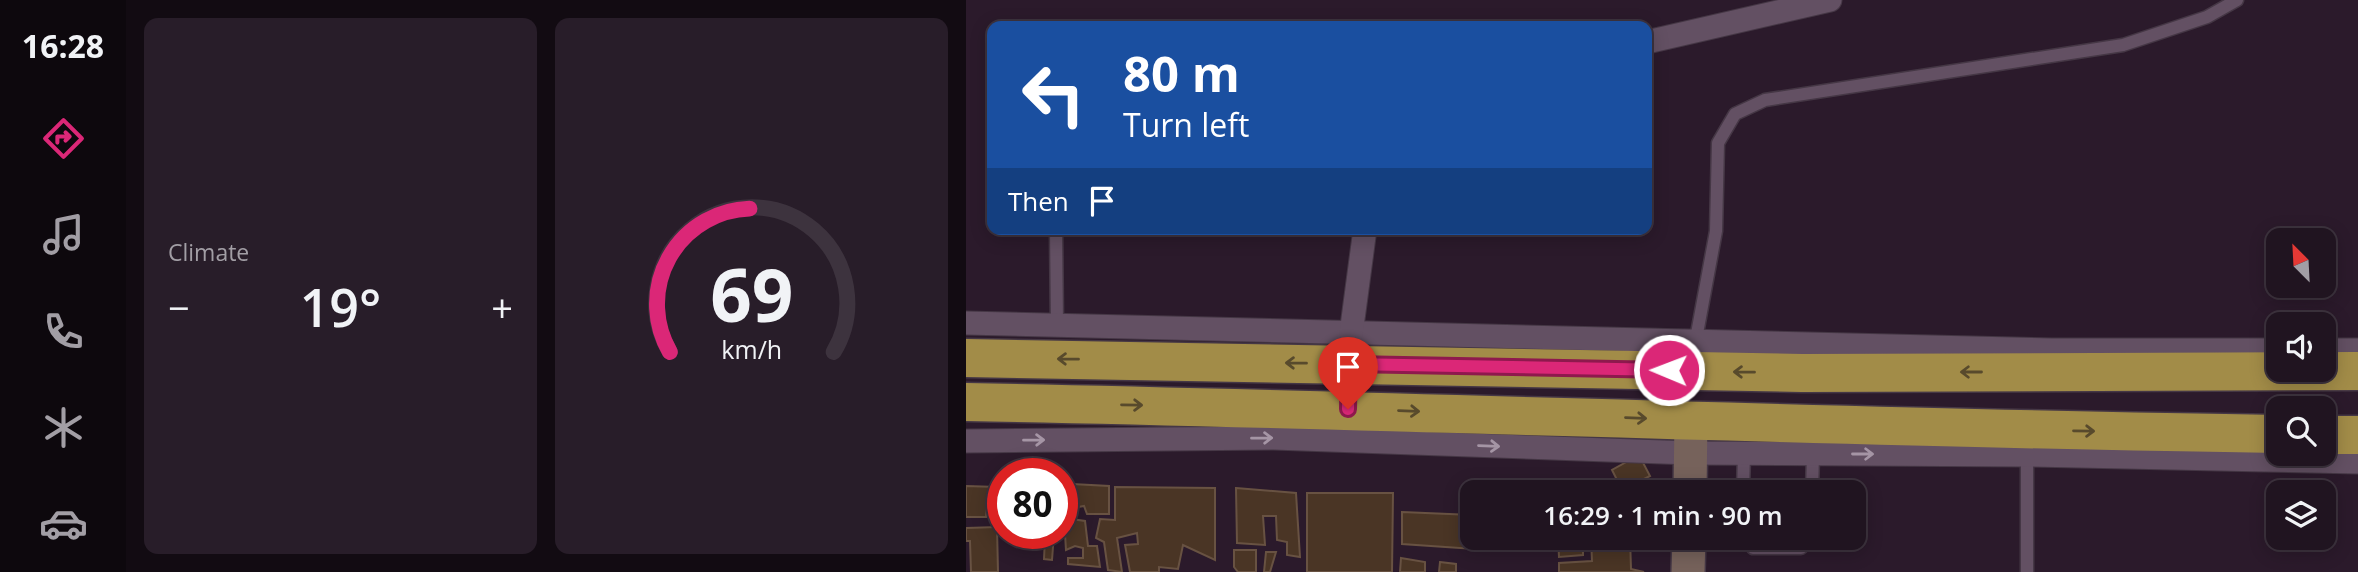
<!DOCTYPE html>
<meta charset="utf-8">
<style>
:root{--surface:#201420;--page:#281d29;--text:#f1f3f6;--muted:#a29ea5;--line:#3d333e;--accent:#db2777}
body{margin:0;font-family:"Open Sans",sans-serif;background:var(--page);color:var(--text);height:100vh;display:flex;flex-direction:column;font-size:26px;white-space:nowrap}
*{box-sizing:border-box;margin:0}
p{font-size:23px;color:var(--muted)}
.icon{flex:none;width:38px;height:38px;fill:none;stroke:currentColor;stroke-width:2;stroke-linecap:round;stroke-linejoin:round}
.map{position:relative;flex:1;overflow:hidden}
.sheet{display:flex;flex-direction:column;gap:18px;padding:18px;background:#120b12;width:840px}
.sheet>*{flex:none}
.top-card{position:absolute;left:21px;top:21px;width:665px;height:214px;border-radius:14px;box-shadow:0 4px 18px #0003,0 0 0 2px var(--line);background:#1a4fa0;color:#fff;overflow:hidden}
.needle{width:46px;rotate:336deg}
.controls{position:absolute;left:1300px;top:228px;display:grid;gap:14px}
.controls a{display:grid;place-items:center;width:70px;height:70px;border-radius:14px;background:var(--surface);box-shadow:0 4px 18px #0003,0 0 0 2px var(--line);font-size:35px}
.speed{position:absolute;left:21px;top:458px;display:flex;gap:14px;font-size:35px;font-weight:700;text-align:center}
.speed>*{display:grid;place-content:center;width:91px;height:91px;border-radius:50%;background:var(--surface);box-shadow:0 4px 18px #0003,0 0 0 2px var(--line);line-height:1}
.speed .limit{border:10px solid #d22;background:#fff;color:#111}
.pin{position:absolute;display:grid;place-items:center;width:60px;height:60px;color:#fff;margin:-72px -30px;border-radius:50% 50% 50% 0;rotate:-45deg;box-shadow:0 0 7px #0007}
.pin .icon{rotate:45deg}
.me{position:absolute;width:77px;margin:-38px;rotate:271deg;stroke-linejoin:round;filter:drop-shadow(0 0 5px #0008)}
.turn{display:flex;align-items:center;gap:24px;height:147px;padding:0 21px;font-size:32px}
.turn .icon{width:91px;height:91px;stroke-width:2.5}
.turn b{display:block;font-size:49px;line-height:60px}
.then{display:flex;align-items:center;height:66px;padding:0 21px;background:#0003;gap:14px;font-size:26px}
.big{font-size:52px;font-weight:600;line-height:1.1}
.sheet .widget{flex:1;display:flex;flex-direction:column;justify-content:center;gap:10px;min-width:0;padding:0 24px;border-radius:14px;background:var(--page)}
.sheet .dial{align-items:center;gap:0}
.dial svg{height:182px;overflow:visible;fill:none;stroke:var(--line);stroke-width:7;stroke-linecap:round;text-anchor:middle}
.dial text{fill:var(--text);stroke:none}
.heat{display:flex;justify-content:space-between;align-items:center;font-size:38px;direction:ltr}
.sheet .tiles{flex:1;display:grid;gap:18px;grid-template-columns:repeat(2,1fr)}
.trip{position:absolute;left:494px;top:480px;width:406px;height:70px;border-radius:14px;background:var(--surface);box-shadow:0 4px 18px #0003,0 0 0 2px var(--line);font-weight:600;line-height:70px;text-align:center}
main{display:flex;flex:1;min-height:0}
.dock{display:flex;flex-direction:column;width:126px;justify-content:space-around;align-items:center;background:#0d080d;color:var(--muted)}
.dock .icon{width:49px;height:49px}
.dock .active{color:var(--accent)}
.dock b{font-size:32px;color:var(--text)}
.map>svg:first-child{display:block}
</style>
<main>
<nav class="dock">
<b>16:28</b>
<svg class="icon active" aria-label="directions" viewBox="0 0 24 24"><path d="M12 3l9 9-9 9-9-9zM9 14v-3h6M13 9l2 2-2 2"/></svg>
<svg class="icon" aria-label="music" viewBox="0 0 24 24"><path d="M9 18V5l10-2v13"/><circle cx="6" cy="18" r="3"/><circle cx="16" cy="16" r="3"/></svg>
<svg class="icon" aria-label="phone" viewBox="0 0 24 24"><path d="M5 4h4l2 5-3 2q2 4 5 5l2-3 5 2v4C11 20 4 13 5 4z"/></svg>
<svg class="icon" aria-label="climate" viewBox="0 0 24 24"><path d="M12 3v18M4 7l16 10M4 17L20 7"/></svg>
<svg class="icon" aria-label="car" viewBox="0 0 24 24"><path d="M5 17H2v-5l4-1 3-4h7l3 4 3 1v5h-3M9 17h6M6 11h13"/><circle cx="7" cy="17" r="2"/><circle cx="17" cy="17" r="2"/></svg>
</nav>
<section class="sheet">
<div class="tiles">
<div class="widget"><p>Climate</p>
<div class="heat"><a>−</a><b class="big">19°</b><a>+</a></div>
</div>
<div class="widget dial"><svg viewBox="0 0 100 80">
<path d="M14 69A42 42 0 1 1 86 69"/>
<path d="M14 69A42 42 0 0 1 49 6" stroke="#db2777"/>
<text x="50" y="56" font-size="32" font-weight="700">69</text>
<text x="50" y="72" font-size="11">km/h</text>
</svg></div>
</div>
</section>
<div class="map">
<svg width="1392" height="572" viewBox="0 0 1392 572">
<rect width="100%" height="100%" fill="#2b1a2b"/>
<!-- building -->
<g fill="#4a3525" stroke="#685242" stroke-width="2">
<path d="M673,455l11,21 -28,14 -10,-20z"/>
<path d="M106,484l37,2v28h-22l-3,-8 -17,3z"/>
<path d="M0,486l31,1v22l-10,-2 -1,10h-20z"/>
<path d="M149,487l100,1v72l-32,-15 -5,24 -19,-2v5h-29l-5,-27 13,-1 -1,-11 -20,5 5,34 -14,-2 -4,-28 -8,-4 4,-19 15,1z"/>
<path d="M270,488l60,5 4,64 -13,-2v-13l-10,-2 -1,-24h-13l2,29 -28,-2z"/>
<path d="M341,493h86l-1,79h-85z"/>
<path d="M436,512l70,3v22h18l-1,13 -87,-6z"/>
<path d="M98,518l21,3 3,25h9l3,21 -32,-3v-6h15v-10l-8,-2 -9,4z"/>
<path d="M31,527l1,45h-27l-1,-31h-4v-13z"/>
<path d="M67,534h21l-2,26 -8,-1 1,-21 -12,-1z"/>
<path d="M592,537h25v18l-24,2z"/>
<path d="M625,537h39l1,32 13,3h-85v-9l33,-2z"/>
<path d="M672,537h28l-1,9 -27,-1z"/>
<path d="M268,550h22v22h-18l-4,-5z"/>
<path d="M300,552h10l-6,20h-6z"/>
<path d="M435,558l24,4v10h-25z"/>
<path d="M474,562l16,2v8h-17z"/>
</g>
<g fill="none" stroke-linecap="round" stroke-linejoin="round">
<defs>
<g id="lane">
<path d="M90,229l1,96"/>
<path d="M730,339l20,-108 2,-88 17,-29 30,-14 358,-55 84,-28 30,-17"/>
<path d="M1061,455v117"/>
<path d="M777,492l1,-39"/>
<path d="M846,492l1,-38"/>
<path d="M779,537l8,11h48l10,-11"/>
</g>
<g id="street">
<path d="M681,42l183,-42"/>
<path d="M0,323l1085,27h227"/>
<path d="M385,334l14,-105"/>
<path d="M1358,350h34"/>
<path d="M0,441l308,-3 416,15 337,2 331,7"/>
</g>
<g id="secondary">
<path d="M724,492l1,-73"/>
<path d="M722,572l1,-35"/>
</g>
<g id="highway">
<path d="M0,358l836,15 556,-2"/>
<path d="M0,402c438,8 875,26 1312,32"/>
<path d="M1358,435h34"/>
</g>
</defs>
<!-- lane casing -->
<use href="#lane" stroke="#453745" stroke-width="15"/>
<!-- street casing -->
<use href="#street" stroke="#453745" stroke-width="25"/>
<!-- secondary casing -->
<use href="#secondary" stroke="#453745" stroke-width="36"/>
<!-- highway casing -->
<use href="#highway" stroke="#453745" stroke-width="41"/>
<!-- lane -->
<use href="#lane" stroke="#635063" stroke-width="12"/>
<!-- street -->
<use href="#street" stroke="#635063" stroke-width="23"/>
<!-- secondary -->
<use href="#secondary" stroke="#76625b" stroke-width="33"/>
<!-- highway -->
<use href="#highway" stroke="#a28c48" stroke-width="38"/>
</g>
<!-- one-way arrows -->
<defs><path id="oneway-shaft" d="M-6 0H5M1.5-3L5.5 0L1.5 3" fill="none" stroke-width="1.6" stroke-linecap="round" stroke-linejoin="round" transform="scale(1.75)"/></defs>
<g stroke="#584a2c">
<use href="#oneway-shaft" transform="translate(102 359) rotate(-179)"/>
<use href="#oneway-shaft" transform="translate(330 363) rotate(-179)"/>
<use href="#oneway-shaft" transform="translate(778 372) rotate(-179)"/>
<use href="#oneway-shaft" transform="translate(1005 372) rotate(180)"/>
<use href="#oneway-shaft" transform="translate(166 405) rotate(1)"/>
<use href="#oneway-shaft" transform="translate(443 411) rotate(2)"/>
<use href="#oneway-shaft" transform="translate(670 418) rotate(2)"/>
<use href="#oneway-shaft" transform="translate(1118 431) rotate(1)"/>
</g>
<g stroke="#a595a5">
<use href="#oneway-shaft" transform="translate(296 438) rotate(-1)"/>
<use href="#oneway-shaft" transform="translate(68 440) rotate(-1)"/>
<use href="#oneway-shaft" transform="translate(523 446) rotate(2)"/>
<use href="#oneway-shaft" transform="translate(897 454)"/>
</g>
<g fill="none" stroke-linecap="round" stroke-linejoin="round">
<defs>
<path id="route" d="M382,409l1,-45 320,6"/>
</defs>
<!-- route casing -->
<use href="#route" stroke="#8e194d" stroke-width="18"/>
<!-- route -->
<use href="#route" stroke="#db2777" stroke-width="12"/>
</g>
</svg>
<div class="controls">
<a><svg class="needle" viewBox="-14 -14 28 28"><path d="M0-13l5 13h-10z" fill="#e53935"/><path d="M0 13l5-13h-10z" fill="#a29ea5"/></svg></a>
<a><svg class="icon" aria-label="sound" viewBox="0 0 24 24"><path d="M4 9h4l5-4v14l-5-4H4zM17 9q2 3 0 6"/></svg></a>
<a><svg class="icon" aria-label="search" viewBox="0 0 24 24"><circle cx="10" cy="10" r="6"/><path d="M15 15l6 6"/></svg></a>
<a><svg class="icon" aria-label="layers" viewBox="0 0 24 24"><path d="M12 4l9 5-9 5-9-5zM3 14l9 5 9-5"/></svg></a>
</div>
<div class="speed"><div class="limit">80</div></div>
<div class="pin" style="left:382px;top:409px;background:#d93025"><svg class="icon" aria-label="arrive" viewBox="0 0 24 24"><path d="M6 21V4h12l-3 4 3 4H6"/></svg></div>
<svg class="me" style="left:703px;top:370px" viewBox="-20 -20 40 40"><circle r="17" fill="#db2777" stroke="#fff" stroke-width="3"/><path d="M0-11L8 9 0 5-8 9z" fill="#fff"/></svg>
<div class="trip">16:29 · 1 min · 90 m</div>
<div class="top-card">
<div class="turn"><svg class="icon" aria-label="left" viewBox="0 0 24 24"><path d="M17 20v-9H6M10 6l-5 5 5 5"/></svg><div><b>80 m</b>Turn left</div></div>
<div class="then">Then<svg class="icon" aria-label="arrive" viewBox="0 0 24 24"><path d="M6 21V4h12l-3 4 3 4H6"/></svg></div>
</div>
</div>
</main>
